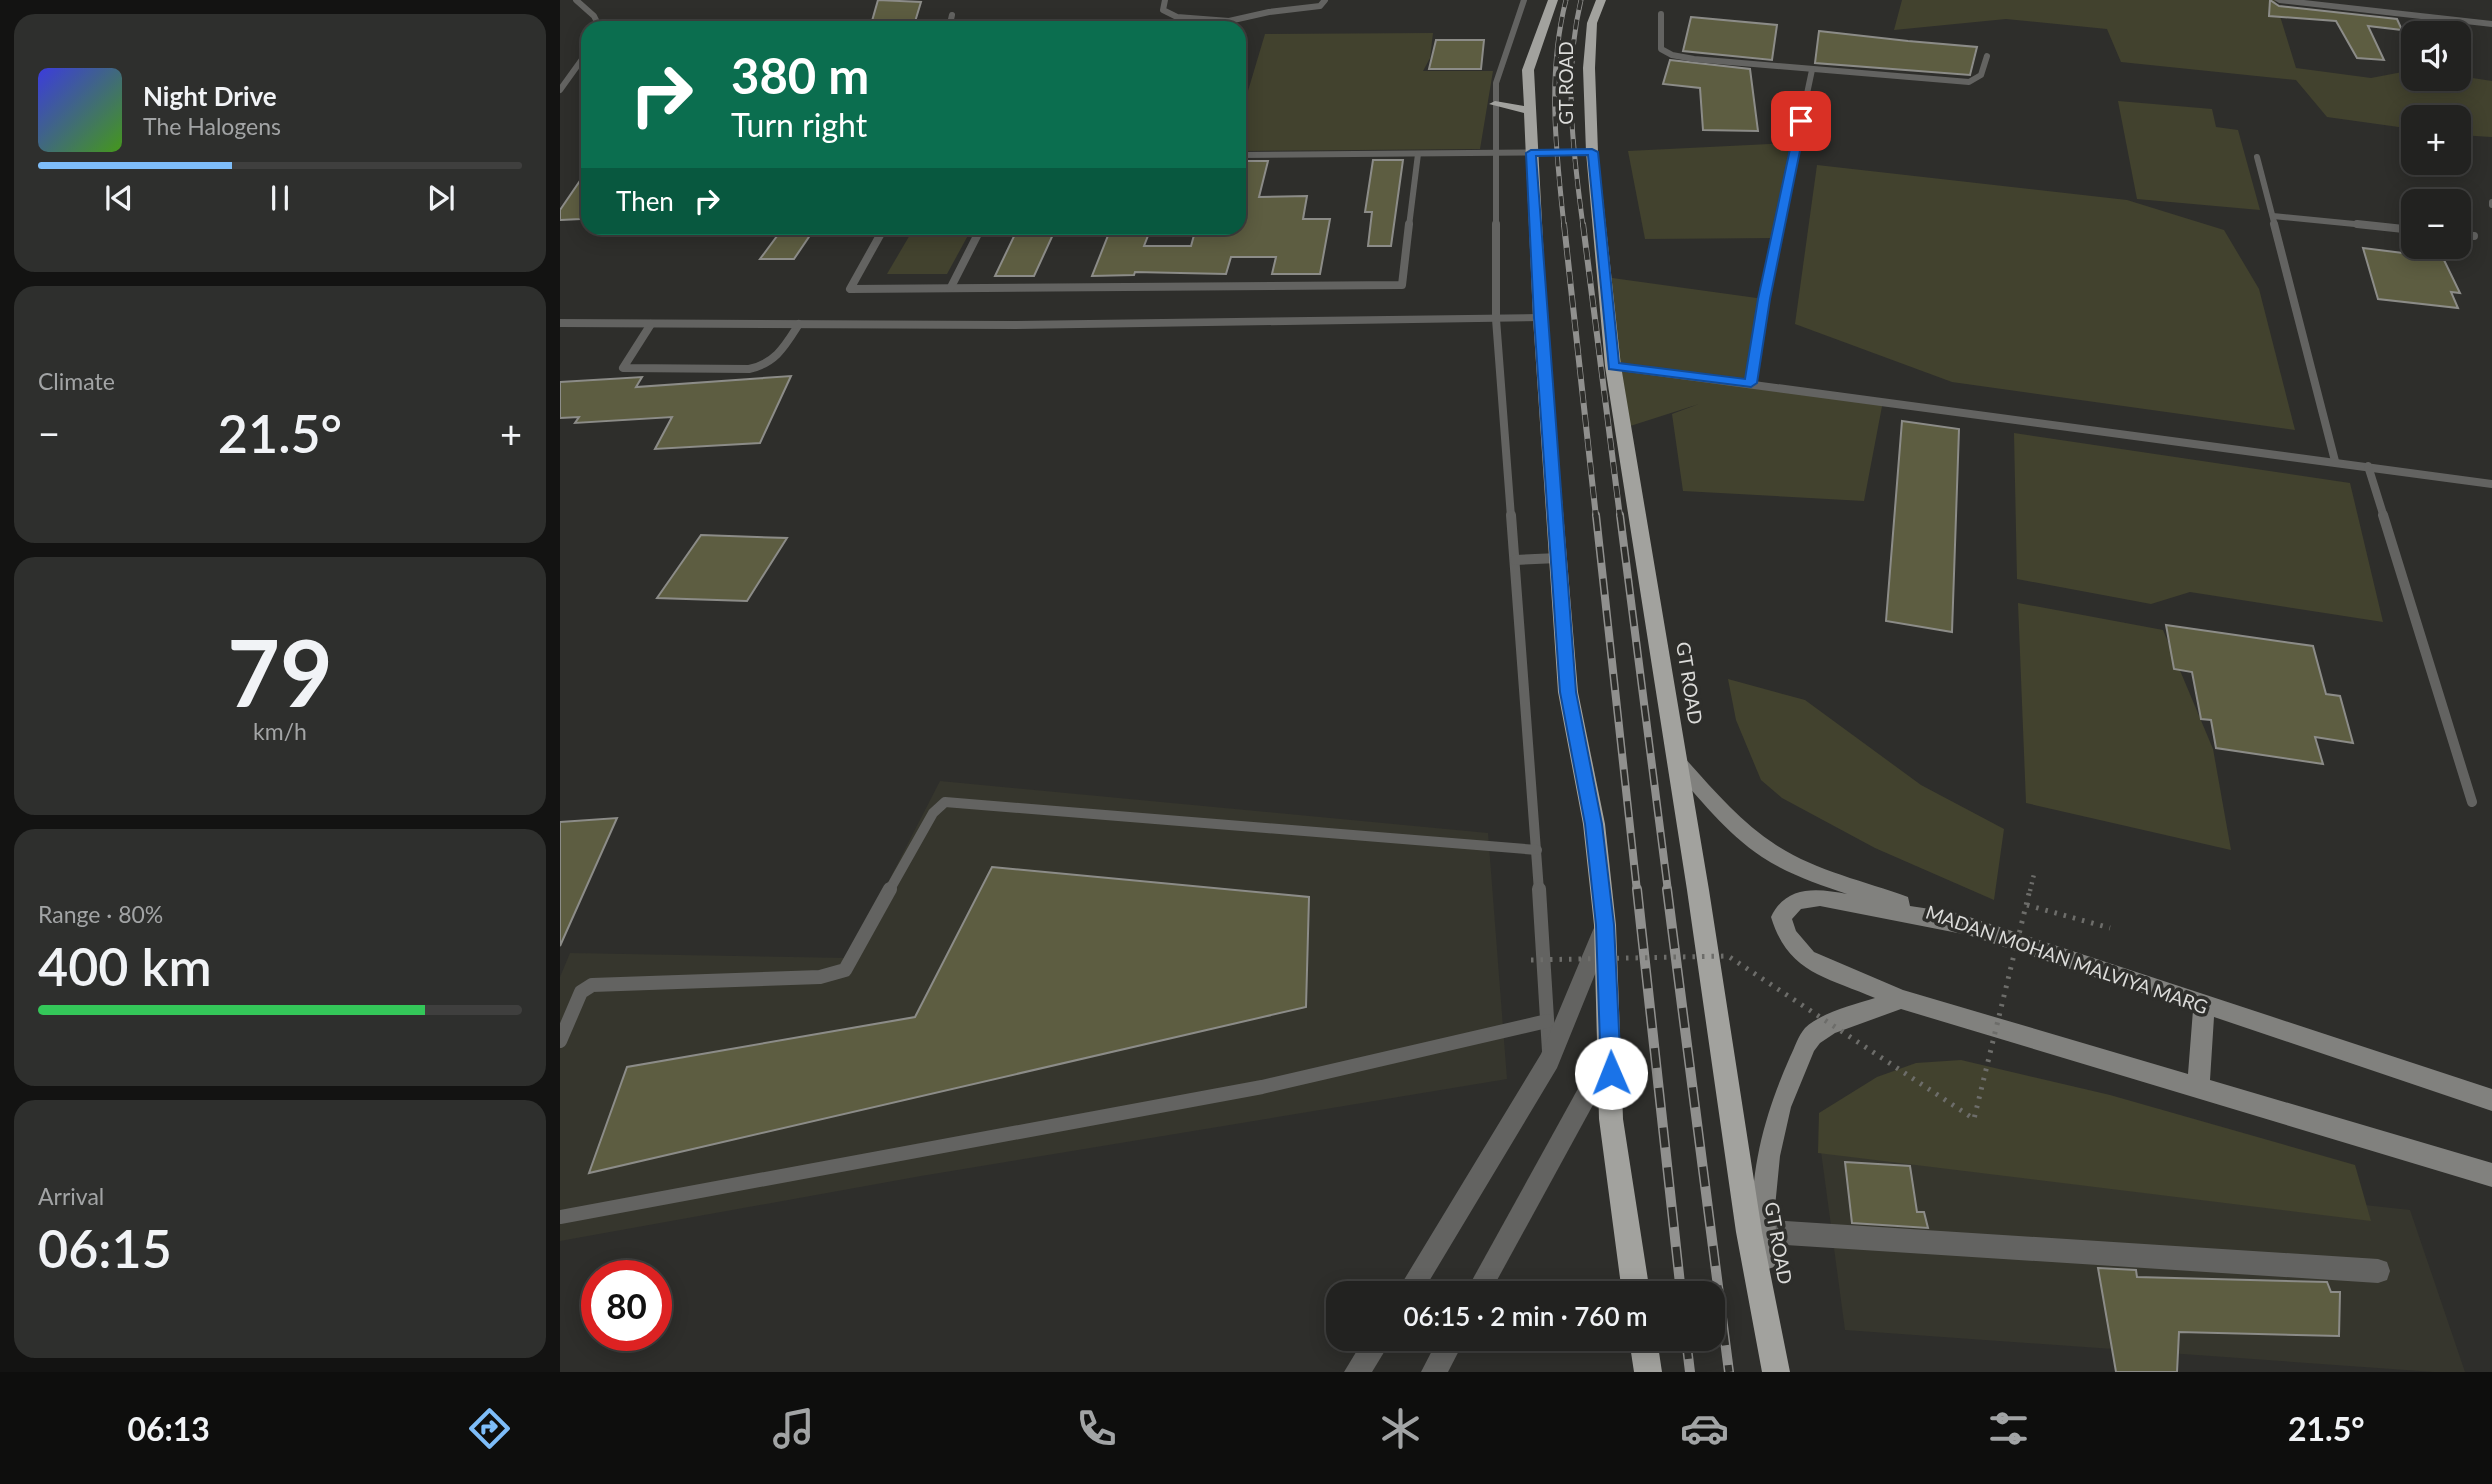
<!DOCTYPE html>
<meta charset="utf-8">
<style>
:root{--surface:#222220;--page:#2e2f2d;--text:#f1f3f6;--muted:#a2a4a5;--line:#3f3f3e;--accent:#7ebdf9}
body{margin:0;font-family:Lato,sans-serif;background:var(--page);color:var(--text);height:100vh;display:flex;flex-direction:column;font-size:26px;white-space:nowrap}
*{box-sizing:border-box;margin:0}
p{font-size:23px;color:var(--muted)}
.icon{flex:none;width:38px;height:38px;fill:none;stroke:currentColor;stroke-width:2;stroke-linecap:round;stroke-linejoin:round}
.map{position:relative;flex:1;overflow:hidden}
.details{display:flex;flex-direction:column;gap:14px;padding:14px;background:#131312;width:560px}
.details>*{flex:none}
.hud{position:absolute;left:21px;top:21px;width:665px;height:214px;border-radius:21px;box-shadow:0 4px 18px #0003,0 0 0 2px var(--line);background:#0b6e4f;color:#fff;overflow:hidden}
.controls{position:absolute;left:1841px;top:21px;display:grid;gap:14px}
.controls a{display:grid;place-items:center;width:70px;height:70px;border-radius:14px;background:var(--surface);box-shadow:0 4px 18px #0003,0 0 0 2px var(--line);font-size:35px}
.speed{position:absolute;left:21px;top:1260px;display:flex;gap:14px;font-size:35px;font-weight:700;text-align:center}
.speed>*{display:grid;place-content:center;width:91px;height:91px;border-radius:50%;background:var(--surface);box-shadow:0 4px 18px #0003,0 0 0 2px var(--line);line-height:1}
.speed .limit{border:10px solid #d22;background:#fff;color:#111}
.pin{position:absolute;display:grid;place-items:center;width:60px;height:60px;color:#fff;margin:-30px;border-radius:14px;box-shadow:0 4px 10px #0006}
.me{position:absolute;width:77px;margin:-38px;rotate:359deg;stroke-linejoin:round;filter:drop-shadow(0 0 5px #0008)}
.turn{display:flex;align-items:center;gap:24px;height:147px;padding:0 35px;font-size:32px}
.turn .icon{width:91px;height:91px;stroke-width:2.5}
.turn b{display:block;font-size:49px;line-height:60px}
.then{display:flex;align-items:center;height:66px;padding:0 35px;background:#0003;gap:14px;font-size:26px}
.big{font-size:52px;font-weight:600;line-height:1.1}
.details .widget{flex:1;display:flex;flex-direction:column;justify-content:center;gap:10px;min-width:0;padding:0 24px;border-radius:21px;background:var(--page)}
.details .dial{align-items:center;gap:0}
.dial b{font-size:91px;line-height:1}
.song{display:flex;align-items:center;gap:21px}
.cover{width:84px;height:84px;border-radius:10px;background:linear-gradient(135deg,hsl(240 70% 55%),hsl(100 70% 35%))}
.played{height:7px;border-radius:4px;background:linear-gradient(90deg,var(--accent) 40%,var(--line) 40%)}
.keys{display:flex;justify-content:space-around;direction:ltr}
.heat{display:flex;justify-content:space-between;align-items:center;font-size:38px;direction:ltr}
.charge{height:10px;border-radius:5px;background:linear-gradient(90deg,#34c759 80%,var(--line) 0)}
.trip{position:absolute;left:766px;top:1281px;width:399px;height:70px;border-radius:21px;background:var(--surface);box-shadow:0 4px 18px #0003,0 0 0 2px var(--line);font-weight:600;line-height:70px;text-align:center}
.dock{display:flex;height:112px;justify-content:space-around;align-items:center;background:#0e0e0d;color:var(--muted)}
.dock .icon{width:49px;height:49px}
.dock .on{color:var(--accent)}
.dock b{font-size:32px;color:var(--text)}
main{display:flex;flex:1;min-height:0}
.map>svg:first-child{display:block}
</style>
<main>
<section class="details">
<div class="widget">
<div class="song"><i class="cover"></i><div><b>Night Drive</b><p>The Halogens</p></div></div>
<div class="played"></div>
<div class="keys"><svg class="icon" aria-label="previous" viewBox="0 0 24 24"><path d="M18 5L8 12l10 7zM5 5v14"/></svg><svg class="icon" aria-label="pause" viewBox="0 0 24 24"><path d="M8 5v14M16 5v14"/></svg><svg class="icon" aria-label="next" viewBox="0 0 24 24"><path d="M6 5l10 7-10 7zM19 5v14"/></svg></div>
</div>
<div class="widget"><p>Climate</p>
<div class="heat"><a>−</a><b class="big">21.5°</b><a>+</a></div>
</div>
<div class="widget dial"><b>79</b><p>km/h</p></div>
<div class="widget"><p>Range · 80%</p><b class="big">400 km</b><div class="charge"></div></div>
<div class="widget"><p>Arrival</p><b class="big">06:15</b></div>
</section>
<div class="map">
<svg width="1932" height="1372" viewBox="0 0 1932 1372">
<rect width="100%" height="100%" fill="#2e2e2b"/>
<!-- built -->
<g fill="#36362d">
<path d="M380,781l548,52 19,246 -586,97 -361,65v-264l10,-24 279,5z"/>
<path d="M1260,1144l590,66 55,162h-31l-589,-42z"/>
</g>
<!-- green -->
<g fill="#42422e">
<path d="M1342,0h373l21,68 75,10 42,-8v9h46v-3l33,5v56l-33,-2v-18h-46v12l-86,-12 -31,-37 -175,-18 -14,-33 -101,-10 -112,11z"/>
<path d="M873,33l-3,25 -7,13h70l-13,78 -241,2v-30l26,-87z"/>
<path d="M1558,101l94,8 4,18 22,3 22,80 -123,-11z"/>
<path d="M1232,143l-16,95 -131,1 -17,-88z"/>
<path d="M1257,165l310,35 97,30 35,59 36,141 -343,-48 -157,-58z"/>
<path d="M354,228h58l-25,46h-60z"/>
<path d="M1045,277l159,22 -16,88 135,14 -19,100 -181,-10 -11,-77 27,-10 -75,24z"/>
<path d="M1454,433l336,50 33,139 -193,-30 -39,12 -134,-25z"/>
<path d="M1458,603l145,27 50,119 18,101 -205,-47z"/>
<path d="M1168,679l77,21 116,85 83,44 -10,71 -119,-52 -93,-50 -21,-18 -25,-60z"/>
<path d="M1401,1060l149,35 245,70 16,56 -553,-68 1,-40 58,-36 39,-14z"/>
</g>
<!-- building -->
<g fill="#5d5d41" stroke="#8c8c88" stroke-width="2">
<path d="M318,0l43,2 -7,23 -44,3z"/>
<path d="M1710,0l9,6 118,13 5,11 -34,-4 16,34 -27,-2 -21,-37 -67,-5z"/>
<path d="M1131,17l86,8 -5,35 -89,-9z"/>
<path d="M1259,31l89,10 69,6 -7,28 -155,-12z"/>
<path d="M876,40h48l-3,29h-52z"/>
<path d="M1110,60l80,9 8,62 -55,-1 -3,-42 -37,-4z"/>
<path d="M813,160h30l-12,86h-23l4,-34h-7z"/>
<path d="M679,161h29l-9,36 48,-1 -4,23h27l-10,55h-48l4,-17h-45l-5,17 -91,-2 -1,3 -42,1 19,-48h40l-7,18h47l5,-18h43z"/>
<path d="M28,169v38l-7,12 -21,1v-10z"/>
<path d="M223,228h32l-21,31h-34z"/>
<path d="M458,228h38l-22,48h-39z"/>
<path d="M1803,248l80,10 17,35 -9,-1 7,16 -80,-9z"/>
<path d="M231,376l-31,67 -105,6 17,-32 -97,6 4,-6 -19,1v-36l82,-5 -6,10z"/>
<path d="M1342,421l57,8 -7,203 -66,-11z"/>
<path d="M141,535l86,3 -40,63 -90,-3z"/>
<path d="M1606,625l147,21 13,48 14,2 13,47 -38,-6 8,27 -107,-16 -5,-28 -10,-1 -9,-47 -18,-3z"/>
<path d="M57,818l-57,128v-124z"/>
<path d="M432,867l317,30 -3,110 -717,166 38,-106 288,-50z"/>
<path d="M1285,1162l65,4 7,46h7l4,16 -76,-5z"/>
<path d="M1538,1268l38,2 1,7 190,5 4,10h9l-1,44 -160,-4 -2,40h-61z"/>
</g>
<g fill="none" stroke-linecap="round" stroke-linejoin="round">
<!-- path -->
<path stroke="#6d6d6a" stroke-width="5" stroke-dasharray="2.5 7" stroke-linecap="butt" d="M1467,905l83,23"/>
<!-- service-far3 -->
<g stroke="#636361" stroke-width="6">
<path d="M16,0l18,16 6,12"/>
<path d="M605,0l-2,10 14,7 52,4 40,-9 51,-6 5,-6"/>
<path d="M1101,14v35l11,6 22,4 275,23 12,-7 6,-19"/>
<path d="M389,28l3,-13"/>
<path d="M0,90l28,-39"/>
<path d="M679,155l353,-3"/>
<path d="M1697,157l18,69"/>
<path d="M1932,202v3"/>
<path d="M1713,216l102,10"/>
<path d="M849,226l9,-72"/>
<path d="M936,226v-143l28,-83"/>
<path d="M1219,226l33,-156"/>
</g>
<!-- service-far2 -->
<g stroke="#636361" stroke-width="8">
<path d="M936,224v95l15,198"/>
<path d="M1714,224l61,237"/>
<path d="M1797,224l56,6"/>
<path d="M324,228l-34,61 552,-4 7,-61"/>
<path d="M1899,235l15,1"/>
<path d="M391,287l30,-59"/>
<path d="M91,324l-28,44 126,1c27,-6 36,-23 50,-45"/>
<path d="M1053,366l879,118"/>
<path d="M1191,383l13,-84 16,-75"/>
<path d="M1808,466l16,51"/>
</g>
<!-- service-far1 -->
<g stroke="#636361" stroke-width="10">
<path d="M951,515l28,376"/>
<path d="M1823,515l89,287"/>
<path d="M955,560l43,-2"/>
<path d="M329,891l44,-78 12,-11 592,48"/>
</g>
<!-- service -->
<g stroke="#636361" stroke-width="14">
<path d="M979,889l10,162"/>
<path d="M0,1041l21,-49 11,-7 228,-8 25,-7 45,-81"/>
<path d="M0,1217l702,-130 285,-66"/>
</g>
<!-- minor -->
<g fill="#636361" fill-rule="evenodd">
<path d="M1714,0h30l188,21v6l-213,-24z"/>
<path d="M980,314l7,4 -2,3 -531,8 -454,-2v-8l454,2z"/>
<path d="M1193,1219l625,40 9,3 3,9 -3,9 -9,3 -625,-40 -8,-4 -4,-8 4,-8z"/>
</g>
<!-- tertiary -->
<g fill="#636361" fill-rule="evenodd">
<path d="M1043,921l7,3 3,6 -56,138 -135,225h-26l145,-239 52,-124 3,-6z"/>
<path d="M1049,1044l8,3 3,7 -3,7 -127,232h-25l136,-246z"/>
<path d="M804,1339h28l-20,33h-28z"/>
<path d="M878,1339h27l-17,33h-27z"/>
</g>
<!-- secondary -->
<path fill="#81817e" fill-rule="evenodd" d="M1116,753l6,2c29,32 58,67 94,90 40,26 88,36 132,52l2,9 47,7 535,176v22l-278,-94 -4,63 282,83v24l-591,-178 -66,24 -15,10 -6,8 -23,56 -11,49 -5,51 2,51 -3,9 -9,3 -9,-3c-6,-15 -5,-33 -4,-48 0,-59 15,-110 38,-162 5,-10 8,-21 15,-29 17,-16 48,-23 70,-30 -49,-21 -87,-25 -104,-81 15,-32 46,-29 76,-23 -29,-10 -59,-20 -85,-37 -36,-24 -64,-60 -92,-92l-3,-5 3,-5zM1260,906l148,29 225,75 -5,64 -285,-84 -89,-38 -18,-21 -4,-12 9,-10z"/>
<!-- trunk -->
<g fill="#a2a29e" fill-rule="evenodd">
<path d="M988,0h10l-24,70 13,248 31,374 27,132 11,101 7,194 27,174h-28l-23,-174 -5,-194 -11,-101 -25,-132 -25,-374 -9,-205 -35,-9 6,-3 29,5 -2,-36z"/>
<path d="M1036,0h10l-9,23 -2,45 3,84 23,214 88,524 53,342 28,140h-28l-26,-140 -49,-342 -82,-524 -19,-214 -3,-84 4,-45z"/>
<path d="M1069,1339h28l5,33h-28z"/>
</g>
<defs>
<g id="rail-far3">
<path d="M1021,0c-18,75 -8,151 2,226"/>
<path d="M1004,226c-8,-75 -17,-152 2,-226"/>
</g>
<g id="rail-far2">
<path d="M1004,224l32,293"/>
<path d="M1023,224l37,293"/>
</g>
<g id="rail-far1">
<path d="M1036,515l41,376"/>
<path d="M1060,515l48,376"/>
</g>
<g id="rail">
<path d="M1077,889l44,404"/>
<path d="M1107,889l62,483"/>
<path d="M1126,1339l4,33"/>
</g>
</defs>
<!-- rail-far3 casing -->
<use href="#rail-far3" stroke="#90908e" stroke-width="5"/>
<!-- rail-far2 casing -->
<use href="#rail-far2" stroke="#90908e" stroke-width="6"/>
<!-- rail-far1 casing -->
<use href="#rail-far1" stroke="#90908e" stroke-width="8"/>
<!-- rail casing -->
<use href="#rail" stroke="#90908e" stroke-width="10"/>
<!-- rail-far3 -->
<use href="#rail-far3" stroke="#2e2e2b" stroke-width="3.5" stroke-dasharray="10" stroke-linecap="butt"/>
<!-- rail-far2 -->
<use href="#rail-far2" stroke="#2e2e2b" stroke-width="4.5" stroke-dasharray="12" stroke-linecap="butt"/>
<!-- rail-far1 -->
<use href="#rail-far1" stroke="#2e2e2b" stroke-width="5" stroke-dasharray="16" stroke-linecap="butt"/>
<!-- rail -->
<use href="#rail" stroke="#2e2e2b" stroke-width="7" stroke-dasharray="20" stroke-linecap="butt"/>
<!-- path-bridge-far1 -->
<path stroke="#6d6d6a" stroke-width="4.5" stroke-dasharray="2 5" stroke-linecap="butt" d="M1470,891l4,-17"/>
<!-- path-bridge -->
<path stroke="#6d6d6a" stroke-width="5" stroke-dasharray="2.5 7" stroke-linecap="butt" d="M971,960l197,-4 246,163 56,-230"/>
</g>
<!-- route -->
<path fill="#1a73e8" stroke="#114b97" stroke-width="2" d="M1241,119l5,2 -36,178 -13,84 -6,4 -142,-18 -21,-214 -52,1 40,536 26,132 12,101 7,148 -3,7 -7,3 -7,-3 -3,-7 -5,-148 -11,-101 -25,-132 -26,-374 -8,-165 5,-3 61,-1 6,3 21,211 126,16 13,-80 38,-178z"/>
<g text-anchor="middle" dominant-baseline="central" stroke-width="7" stroke-linejoin="round" paint-order="stroke">
<!-- street labels -->
<g font-size="19" fill="#dbdbd9" stroke="#2e2e2b">
<text transform="translate(1005 83) rotate(-90)">GT ROAD</text>
<text transform="translate(1130 683) rotate(81)">GT ROAD</text>
<text transform="translate(1507 959) rotate(19)">MADAN MOHAN MALVIYA MARG</text>
<text transform="translate(1219 1243) rotate(80)">GT ROAD</text>
</g>
</g>
</svg>
<div class="controls">
<a><svg class="icon" aria-label="sound" viewBox="0 0 24 24"><path d="M4 9h4l5-4v14l-5-4H4zM17 9q2 3 0 6"/></svg></a>
<a>+</a>
<a>−</a>
</div>
<div class="speed"><div class="limit">80</div></div>
<div class="pin" style="left:1241px;top:121px;background:#d93025"><svg class="icon" aria-label="arrive" viewBox="0 0 24 24"><path d="M6 21V4h12l-3 4 3 4H6"/></svg></div>
<svg class="me" style="left:1051px;top:1073px" viewBox="-20 -20 40 40"><circle r="19" fill="#fff"/><path d="M0-13L10 11 0 6-10 11z" fill="#1a73e8"/></svg>
<div class="trip">06:15 · 2 min · 760 m</div>
<div class="hud">
<div class="turn"><svg class="icon" aria-label="right" viewBox="0 0 24 24"><path d="M7 20v-9h11M14 6l5 5-5 5"/></svg><div><b>380 m</b>Turn right</div></div>
<div class="then">Then<svg class="icon" aria-label="right" viewBox="0 0 24 24"><path d="M7 20v-9h11M14 6l5 5-5 5"/></svg></div>
</div>
</div>
</main>
<nav class="dock">
<b>06:13</b>
<svg class="icon on" aria-label="directions" viewBox="0 0 24 24"><path d="M12 3l9 9-9 9-9-9zM9 14v-3h6M13 9l2 2-2 2"/></svg>
<svg class="icon" aria-label="music" viewBox="0 0 24 24"><path d="M9 18V5l10-2v13"/><circle cx="6" cy="18" r="3"/><circle cx="16" cy="16" r="3"/></svg>
<svg class="icon" aria-label="phone" viewBox="0 0 24 24"><path d="M5 4h4l2 5-3 2q2 4 5 5l2-3 5 2v4C11 20 4 13 5 4z"/></svg>
<svg class="icon" aria-label="climate" viewBox="0 0 24 24"><path d="M12 3v18M4 7l16 10M4 17L20 7"/></svg>
<svg class="icon" aria-label="car" viewBox="0 0 24 24"><path d="M5 17H2v-5l4-1 3-4h7l3 4 3 1v5h-3M9 17h6M6 11h13"/><circle cx="7" cy="17" r="2"/><circle cx="17" cy="17" r="2"/></svg>
<svg class="icon" aria-label="filters" viewBox="0 0 24 24"><path d="M4 7h16M4 17h16"/><circle cx="9" cy="7" r="2"/><circle cx="15" cy="17" r="2"/></svg>
<b>21.5°</b>
</nav>
